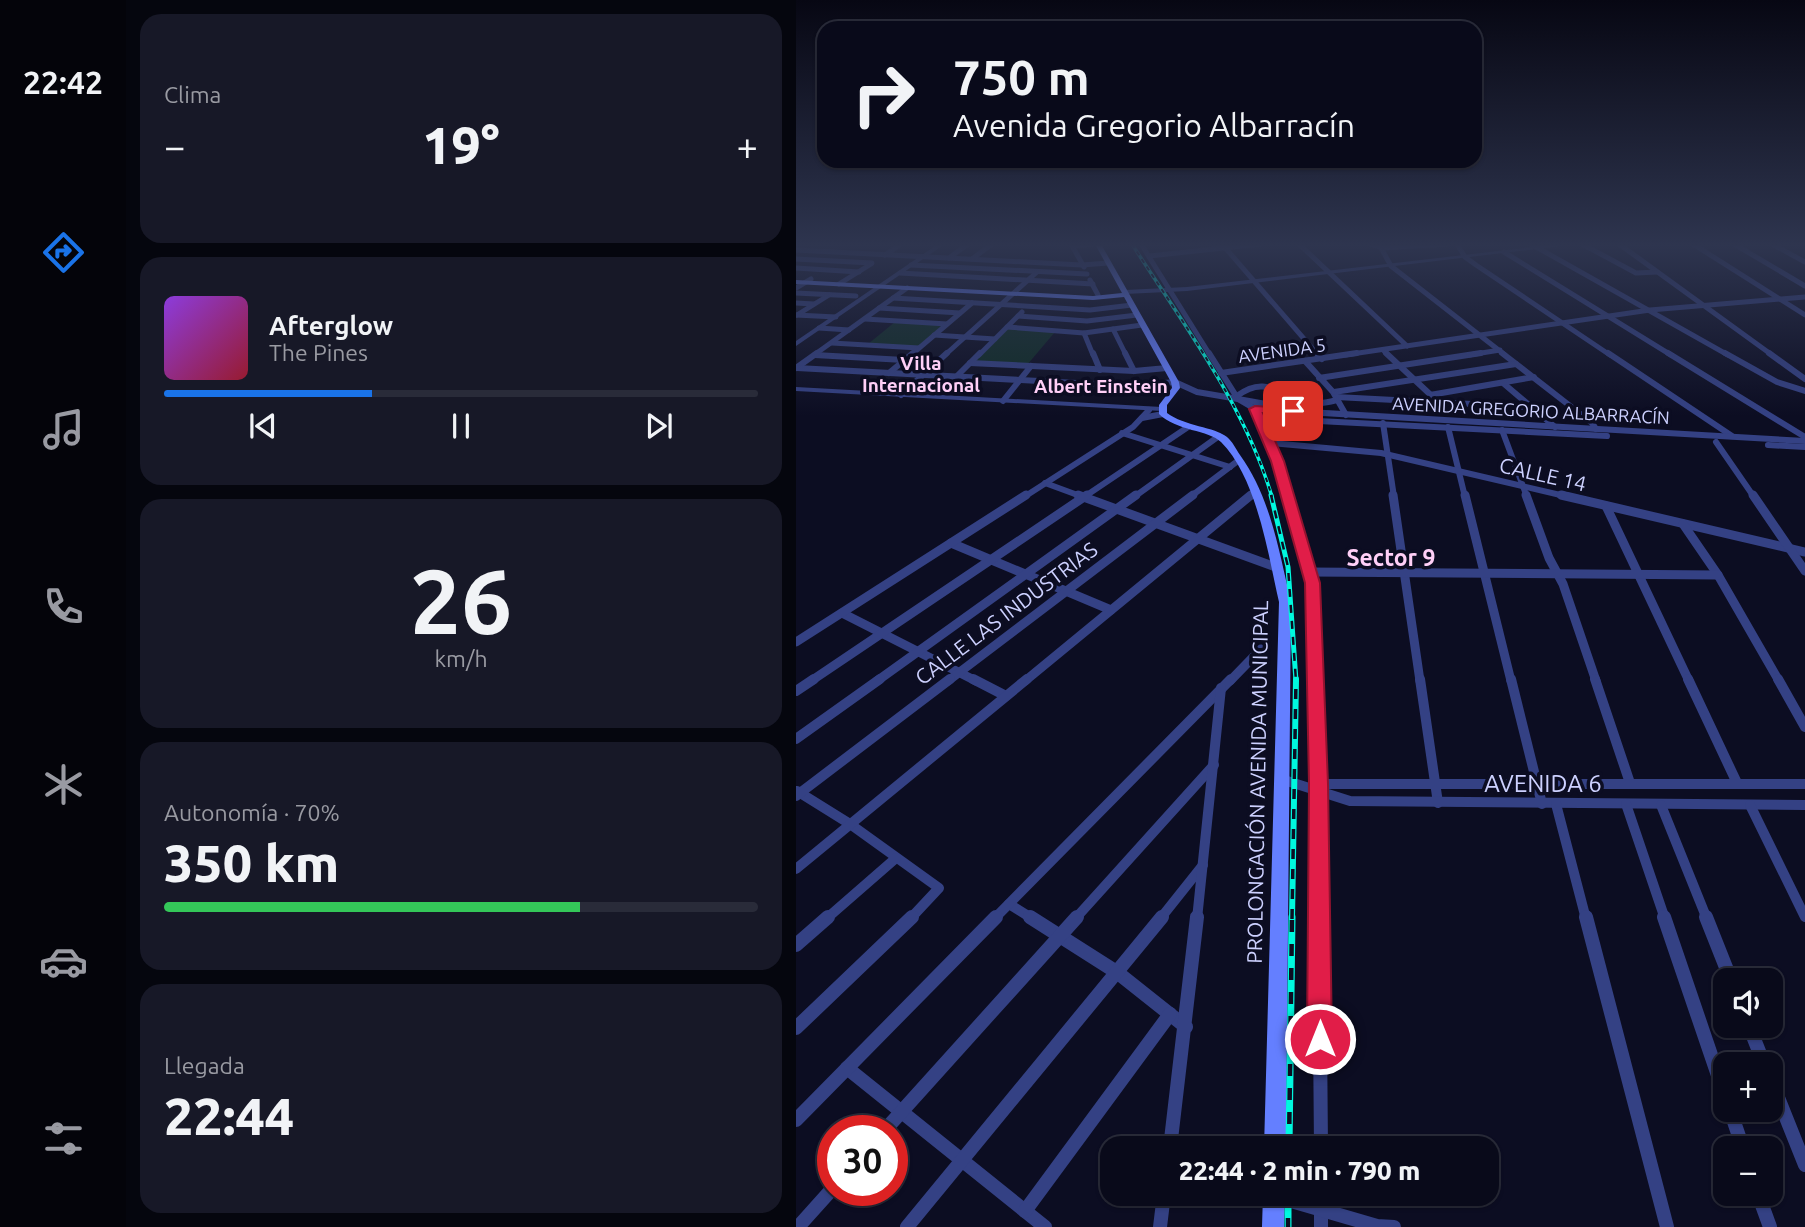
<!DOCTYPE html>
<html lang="es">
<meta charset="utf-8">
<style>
:root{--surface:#090a1a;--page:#171827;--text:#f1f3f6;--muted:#999aa2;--line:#292b39;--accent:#1a73e8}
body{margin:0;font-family:Ubuntu,sans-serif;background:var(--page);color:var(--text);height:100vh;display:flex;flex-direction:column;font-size:26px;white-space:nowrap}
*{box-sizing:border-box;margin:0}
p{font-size:23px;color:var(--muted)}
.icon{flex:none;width:38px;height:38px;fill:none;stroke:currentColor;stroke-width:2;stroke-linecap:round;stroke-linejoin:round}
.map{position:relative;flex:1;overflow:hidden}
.panel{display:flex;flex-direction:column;gap:14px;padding:14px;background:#05060e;width:670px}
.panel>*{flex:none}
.hud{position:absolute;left:21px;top:21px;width:665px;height:147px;border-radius:21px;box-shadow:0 2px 5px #0004,0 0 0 2px var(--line);background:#090a1a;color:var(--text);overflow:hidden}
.controls{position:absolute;left:917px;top:968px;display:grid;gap:14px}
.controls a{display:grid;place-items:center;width:70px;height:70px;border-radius:14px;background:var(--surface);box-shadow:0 2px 5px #0004,0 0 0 2px var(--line);font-size:35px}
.speed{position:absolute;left:21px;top:1115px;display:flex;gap:14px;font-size:35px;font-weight:700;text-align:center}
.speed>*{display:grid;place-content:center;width:91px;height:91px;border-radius:50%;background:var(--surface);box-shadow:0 2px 5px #0004,0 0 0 2px var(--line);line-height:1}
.speed .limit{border:10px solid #d22;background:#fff;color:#111}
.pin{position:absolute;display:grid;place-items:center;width:60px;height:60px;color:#fff;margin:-30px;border-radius:14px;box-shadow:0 4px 10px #0006}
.me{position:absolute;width:77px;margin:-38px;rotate:0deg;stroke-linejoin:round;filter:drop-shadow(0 0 5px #0008)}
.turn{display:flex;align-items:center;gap:24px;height:147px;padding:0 21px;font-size:32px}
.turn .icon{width:91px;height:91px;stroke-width:2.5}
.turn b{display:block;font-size:49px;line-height:60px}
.big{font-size:52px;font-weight:800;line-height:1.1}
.panel .card{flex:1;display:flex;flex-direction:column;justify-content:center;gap:10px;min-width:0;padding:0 24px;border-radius:21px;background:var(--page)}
.panel .dial{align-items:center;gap:0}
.dial b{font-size:91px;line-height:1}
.song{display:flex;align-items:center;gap:21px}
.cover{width:84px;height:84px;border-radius:10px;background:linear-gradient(135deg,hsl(270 70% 55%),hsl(350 70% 35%))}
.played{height:7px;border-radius:4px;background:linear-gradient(90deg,var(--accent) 35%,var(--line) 35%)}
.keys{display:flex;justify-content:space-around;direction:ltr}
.heat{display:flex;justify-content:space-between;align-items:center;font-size:38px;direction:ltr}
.charge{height:10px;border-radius:5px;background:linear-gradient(90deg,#34c759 70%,var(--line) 0)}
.trip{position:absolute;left:304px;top:1136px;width:399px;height:70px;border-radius:21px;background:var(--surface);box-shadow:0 2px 5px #0004,0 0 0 2px var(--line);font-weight:800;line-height:70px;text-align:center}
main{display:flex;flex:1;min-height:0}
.tabs{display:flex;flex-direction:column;width:126px;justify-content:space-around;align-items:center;background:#04040a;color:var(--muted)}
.tabs .icon{width:49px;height:49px}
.tabs .active{color:var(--accent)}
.tabs b{font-size:32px;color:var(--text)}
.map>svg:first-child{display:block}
</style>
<main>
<nav class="tabs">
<b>22:42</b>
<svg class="icon active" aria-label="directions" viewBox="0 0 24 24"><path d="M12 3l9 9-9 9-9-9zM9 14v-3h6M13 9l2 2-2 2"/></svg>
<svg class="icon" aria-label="music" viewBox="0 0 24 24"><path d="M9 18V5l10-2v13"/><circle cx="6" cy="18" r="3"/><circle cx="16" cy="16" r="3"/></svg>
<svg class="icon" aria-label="phone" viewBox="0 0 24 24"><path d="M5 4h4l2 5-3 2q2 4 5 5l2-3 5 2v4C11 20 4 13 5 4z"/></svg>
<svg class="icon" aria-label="climate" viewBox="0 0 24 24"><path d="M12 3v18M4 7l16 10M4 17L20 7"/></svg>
<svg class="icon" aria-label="car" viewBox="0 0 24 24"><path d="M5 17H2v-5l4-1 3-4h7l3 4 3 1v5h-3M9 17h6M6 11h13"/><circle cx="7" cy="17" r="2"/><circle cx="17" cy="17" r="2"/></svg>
<svg class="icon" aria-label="filters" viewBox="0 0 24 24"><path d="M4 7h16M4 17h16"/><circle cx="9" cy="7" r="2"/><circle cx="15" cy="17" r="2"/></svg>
</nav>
<section class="panel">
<div class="card"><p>Clima</p>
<div class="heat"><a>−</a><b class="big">19°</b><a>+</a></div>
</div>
<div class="card">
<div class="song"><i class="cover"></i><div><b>Afterglow</b><p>The Pines</p></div></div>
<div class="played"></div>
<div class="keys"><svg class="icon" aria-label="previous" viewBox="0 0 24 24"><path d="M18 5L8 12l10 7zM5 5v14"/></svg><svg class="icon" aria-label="pause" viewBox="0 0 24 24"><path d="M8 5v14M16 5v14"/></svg><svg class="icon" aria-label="next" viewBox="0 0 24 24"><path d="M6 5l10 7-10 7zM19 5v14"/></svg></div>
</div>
<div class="card dial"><b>26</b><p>km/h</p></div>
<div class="card"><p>Autonomía · 70%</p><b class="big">350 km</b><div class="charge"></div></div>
<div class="card"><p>Llegada</p><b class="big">22:44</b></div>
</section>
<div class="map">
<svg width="1009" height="1227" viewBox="0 0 1009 1227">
<rect width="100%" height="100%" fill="#0c0d22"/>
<!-- green -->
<g fill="#0f2c25">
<path d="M99,322l49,2 -27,23 -49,-3z"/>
<path d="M212,328l47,4 -28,33 -53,-3z"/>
</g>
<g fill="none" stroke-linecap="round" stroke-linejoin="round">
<!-- minor-far4 -->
<g stroke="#344184" stroke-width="5">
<path d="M275,244l13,23"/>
<path d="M345,244l69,111"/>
<path d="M426,244l96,111"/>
<path d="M503,244l108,102"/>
<path d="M575,244l11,4 66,-4"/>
<path d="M583,244l12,22 114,89"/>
<path d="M661,244l8,13 11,8 134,90"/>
<path d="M735,244l197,111"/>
<path d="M786,244l54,29 21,-1"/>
<path d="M823,244l153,111"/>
<path d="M897,244l112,71"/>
<path d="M938,244l71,42"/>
<path d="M976,244l33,18"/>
<path d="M276,246l21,-2"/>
<path d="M0,250l286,15 26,-2"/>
<path d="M708,252l167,103"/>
<path d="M89,255l16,-11"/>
<path d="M353,256l112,-12"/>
<path d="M153,258l19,-14"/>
<path d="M0,259l76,4"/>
<path d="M176,259l20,-15"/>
<path d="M115,265l176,9"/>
<path d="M0,268l63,4"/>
<path d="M104,273l193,11"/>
<path d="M294,280l8,15"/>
<path d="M43,284l32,-20"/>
<path d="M0,288l15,-9"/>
<path d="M0,293l60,3"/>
<path d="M97,298l197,12 42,-5"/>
<path d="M0,303l18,1"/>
<path d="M83,308l81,5"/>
<path d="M0,315l40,2"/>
<path d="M1,315l32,-20"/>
<path d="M222,316l69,5 50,-6"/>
<path d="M69,319l82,5"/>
<path d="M211,327l77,6 58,-8"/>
<path d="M23,328l30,2"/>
<path d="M317,329l13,26"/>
<path d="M288,333l9,22"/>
<path d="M138,335l61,4"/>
<path d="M36,343l87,5"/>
<path d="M588,351l4,4"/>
<path d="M18,355l93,-67"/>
<path d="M115,355l61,-52"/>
<path d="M149,355l92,-83"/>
<path d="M183,355l43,-43"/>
<path d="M549,355l305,-45 155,-13"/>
<path d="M673,355l31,-5"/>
</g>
<!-- minor-far3 -->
<g stroke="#344184" stroke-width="6">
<path d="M297,353l7,17"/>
<path d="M329,353l9,18"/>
<path d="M413,353l29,46 39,7"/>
<path d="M521,353l5,6"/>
<path d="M590,353l48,45"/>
<path d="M706,353l90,70 4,6"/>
<path d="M812,353l124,83"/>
<path d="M872,353l137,84"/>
<path d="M929,353l52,29 28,9"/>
<path d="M973,353l36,26"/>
<path d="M19,355l89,5"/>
<path d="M509,361l28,31 13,23"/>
<path d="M174,363l164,8 33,-3"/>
<path d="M0,368l21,-15"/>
<path d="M1,368l335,18 43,-4 22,10 41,7 17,10 23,52 10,36"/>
<path d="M93,373l24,-20"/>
<path d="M425,373l136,-20"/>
<path d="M160,377l24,-24"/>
<path d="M523,378l162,-25"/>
<path d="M707,383l52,44"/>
<path d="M538,392l182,-28"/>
<path d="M105,395l46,-42"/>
<path d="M634,395l104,-18"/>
<path d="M441,396c28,-21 40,-2 67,6 11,3 22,1 33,-2"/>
<path d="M540,397l196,10"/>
<path d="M207,401l28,-35"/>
<path d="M459,409l550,32"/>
<path d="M346,418l21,-4"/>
<path d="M465,418l346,18"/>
<path d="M587,423l11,74"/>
<path d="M652,427l17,70"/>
<path d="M706,430l25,67"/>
<path d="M326,433l108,34"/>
<path d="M920,442l38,55"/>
<path d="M475,443l110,10 188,44"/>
<path d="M972,445l37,2"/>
<path d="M249,483l38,14"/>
<path d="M228,497l109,-70 16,-17"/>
<path d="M288,497l104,-70"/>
<path d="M338,497l85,-61"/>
<path d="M394,497l49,-37"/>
<path d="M453,497l7,-6"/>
</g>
<!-- minor-far2 -->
<g stroke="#344184" stroke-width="9">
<path d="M282,495l200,73"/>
<path d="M492,495l21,73 7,57 1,56"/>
<path d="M597,495l27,186"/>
<path d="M669,495l46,186"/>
<path d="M730,495l23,63 14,26 33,97"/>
<path d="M765,495l244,57"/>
<path d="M957,495l52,76"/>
<path d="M810,506l83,175"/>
<path d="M887,524l35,51 61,106"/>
<path d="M155,543l160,67"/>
<path d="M514,572l408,3"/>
<path d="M46,613l134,68"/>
<path d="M0,642l230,-147"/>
<path d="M15,681l276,-186"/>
<path d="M81,681l259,-186"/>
<path d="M152,681l245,-186"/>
<path d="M229,681l226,-186"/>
<path d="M434,681l31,-32"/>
</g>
<!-- minor-far1 -->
<g stroke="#344184" stroke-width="10">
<path d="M177,679l33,17"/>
<path d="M521,679l2,240"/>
<path d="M624,679l18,124"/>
<path d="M715,679l31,125"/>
<path d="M799,679l35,104"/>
<path d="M892,679l49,104"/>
<path d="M982,679l27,48"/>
<path d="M0,691l18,-12"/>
<path d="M0,739l84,-60"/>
<path d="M488,780l66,21 455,4"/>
<path d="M523,784h486"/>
<path d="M1,791l53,33 89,64 -29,31"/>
<path d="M0,796l154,-117"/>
<path d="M760,804l30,115"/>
<path d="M830,804l39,115"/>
<path d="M865,805l46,114"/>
<path d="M954,805l55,112"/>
<path d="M0,869l231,-190"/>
<path d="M213,904l24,15"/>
<path d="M30,919l70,-61"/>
<path d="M198,919l237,-240"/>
<path d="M279,919l139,-154"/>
<path d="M364,919l43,-54"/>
<path d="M401,919l24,-231"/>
</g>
<!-- minor -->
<g stroke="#344184" stroke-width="14">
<path d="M234,917l88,56 68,54"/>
<path d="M523,917l2,231"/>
<path d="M790,917l81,310"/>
<path d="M868,917l61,179"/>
<path d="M910,917l25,63"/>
<path d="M0,945l32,-28"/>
<path d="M953,1026l15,38"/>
<path d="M0,1028l116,-111"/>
<path d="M51,1068l198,159"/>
<path d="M975,1080l34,85"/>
<path d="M934,1110l13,38"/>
<path d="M0,1120l200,-203"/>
<path d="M89,1130l192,-213"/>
<path d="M374,1148l27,-231"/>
<path d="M525,1194v33"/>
<path d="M962,1194l12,33"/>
<path d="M478,1196l103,30 17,1"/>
<path d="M229,1211l145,-197"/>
<path d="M2,1227l35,-39"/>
<path d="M111,1227l255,-310"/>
<path d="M364,1227l4,-33"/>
</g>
<!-- tertiary -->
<g fill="#344184" fill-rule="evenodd">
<path d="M142,244h7l-149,102v-5z"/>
<path d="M763,244h18l-390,47 -62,3 -3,-2 3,-2 62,-3z"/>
<path d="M0,387l366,20 4,2 -4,2 -366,-20z"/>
</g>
<!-- secondary -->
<g fill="#647fff" fill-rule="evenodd">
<path d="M299,244h6l78,138 1,6 -13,17v8c17,13 48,14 60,24 5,4 9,12 13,18 31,43 39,97 51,147l-5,546h-22l15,-546c-11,-48 -22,-124 -58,-160 -12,-12 -45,-11 -62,-28v-9l13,-17 -1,-6 -47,-85 -31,3 -297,-16v-4l297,16 29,-3z"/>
<path d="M467,1194h22l-1,33h-22z"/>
</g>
<defs>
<path id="rail-far3" d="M336,244c51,80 113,161 140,253"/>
<path id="rail-far2" d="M475,495l17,72 8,114"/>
<path id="rail-far1" d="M496,919l4,-240"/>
<g id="rail">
<path d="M493,1148l3,-231"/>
<path d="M492,1194v33"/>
</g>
</defs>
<!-- rail-far3 casing -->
<use href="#rail-far3" stroke="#00f8df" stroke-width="3.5"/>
<!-- rail-far2 casing -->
<use href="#rail-far2" stroke="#00f8df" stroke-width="5"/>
<!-- rail-far1 casing -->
<use href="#rail-far1" stroke="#00f8df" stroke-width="6"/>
<!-- rail casing -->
<use href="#rail" stroke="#00f8df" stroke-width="7"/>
<!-- rail-far3 -->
<use href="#rail-far3" stroke="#0c0d22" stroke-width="2" stroke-dasharray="4.5" stroke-linecap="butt"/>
<!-- rail-far2 -->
<use href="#rail-far2" stroke="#0c0d22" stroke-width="2.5" stroke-dasharray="8" stroke-linecap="butt"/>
<!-- rail-far1 -->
<use href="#rail-far1" stroke="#0c0d22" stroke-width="3.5" stroke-dasharray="10" stroke-linecap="butt"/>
<!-- rail -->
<use href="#rail" stroke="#0c0d22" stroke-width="4.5" stroke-dasharray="12" stroke-linecap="butt"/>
</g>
<!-- sky -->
<linearGradient id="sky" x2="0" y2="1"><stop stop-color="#070713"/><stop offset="0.59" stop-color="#2e354f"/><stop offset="1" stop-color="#2e354f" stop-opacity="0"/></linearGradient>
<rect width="1009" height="416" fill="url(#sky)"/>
<!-- route -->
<path fill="#e11d48" stroke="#92132f" stroke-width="2" d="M459,406l38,2 5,3 -5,4 -30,-2 21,48 36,122 8,201 4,255 -3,8 -9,4 -9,-4 -4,-8 2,-255 -4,-201 -34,-122 -22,-52z"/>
<g text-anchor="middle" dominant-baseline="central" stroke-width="7" stroke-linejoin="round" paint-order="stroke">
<!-- far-street labels -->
<g font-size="18" fill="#cdd1ff" stroke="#0c0d22">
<text transform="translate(486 350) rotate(-8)">AVENIDA 5</text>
<text transform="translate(735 410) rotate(3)">AVENIDA GREGORIO ALBARRACÍN</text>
</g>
<!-- far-neighbourhood labels -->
<g font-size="19" font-weight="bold" fill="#ffcff7" stroke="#0c0d22">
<text x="125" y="363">Villa<tspan x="125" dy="22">Internacional</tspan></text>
<text x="305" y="386">Albert Einstein</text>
</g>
<!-- street labels -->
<g font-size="21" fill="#cdd1ff" stroke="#0c0d22">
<text transform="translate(747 474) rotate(13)">CALLE 14</text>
<text transform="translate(210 613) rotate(-37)">CALLE LAS INDUSTRIAS</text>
<text transform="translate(461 782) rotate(-89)">PROLONGACIÓN AVENIDA MUNICIPAL</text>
</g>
<!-- neighbourhood labels -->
<g font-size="23" font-weight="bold" fill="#ffcff7" stroke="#0c0d22">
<text x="595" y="557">Sector 9</text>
</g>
<!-- near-street labels -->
<g font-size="24" fill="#cdd1ff" stroke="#0c0d22">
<text x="747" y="783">AVENIDA 6</text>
</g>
</g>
</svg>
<div class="controls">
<a><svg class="icon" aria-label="sound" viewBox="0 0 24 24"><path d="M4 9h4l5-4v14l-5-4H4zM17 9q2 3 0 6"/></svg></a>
<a>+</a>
<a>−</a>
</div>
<div class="speed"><div class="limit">30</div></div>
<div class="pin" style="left:497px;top:411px;background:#d93025"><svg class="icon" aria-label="arrive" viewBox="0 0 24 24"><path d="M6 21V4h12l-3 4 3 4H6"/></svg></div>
<svg class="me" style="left:524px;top:1039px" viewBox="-20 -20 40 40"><circle r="17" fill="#e11d48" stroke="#fff" stroke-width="3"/><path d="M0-11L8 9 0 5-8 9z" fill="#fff"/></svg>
<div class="trip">22:44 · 2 min · 790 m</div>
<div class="hud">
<div class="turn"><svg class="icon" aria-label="right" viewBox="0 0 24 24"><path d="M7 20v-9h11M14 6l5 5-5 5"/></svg><div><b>750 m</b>Avenida Gregorio Albarracín</div></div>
</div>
</div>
</main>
